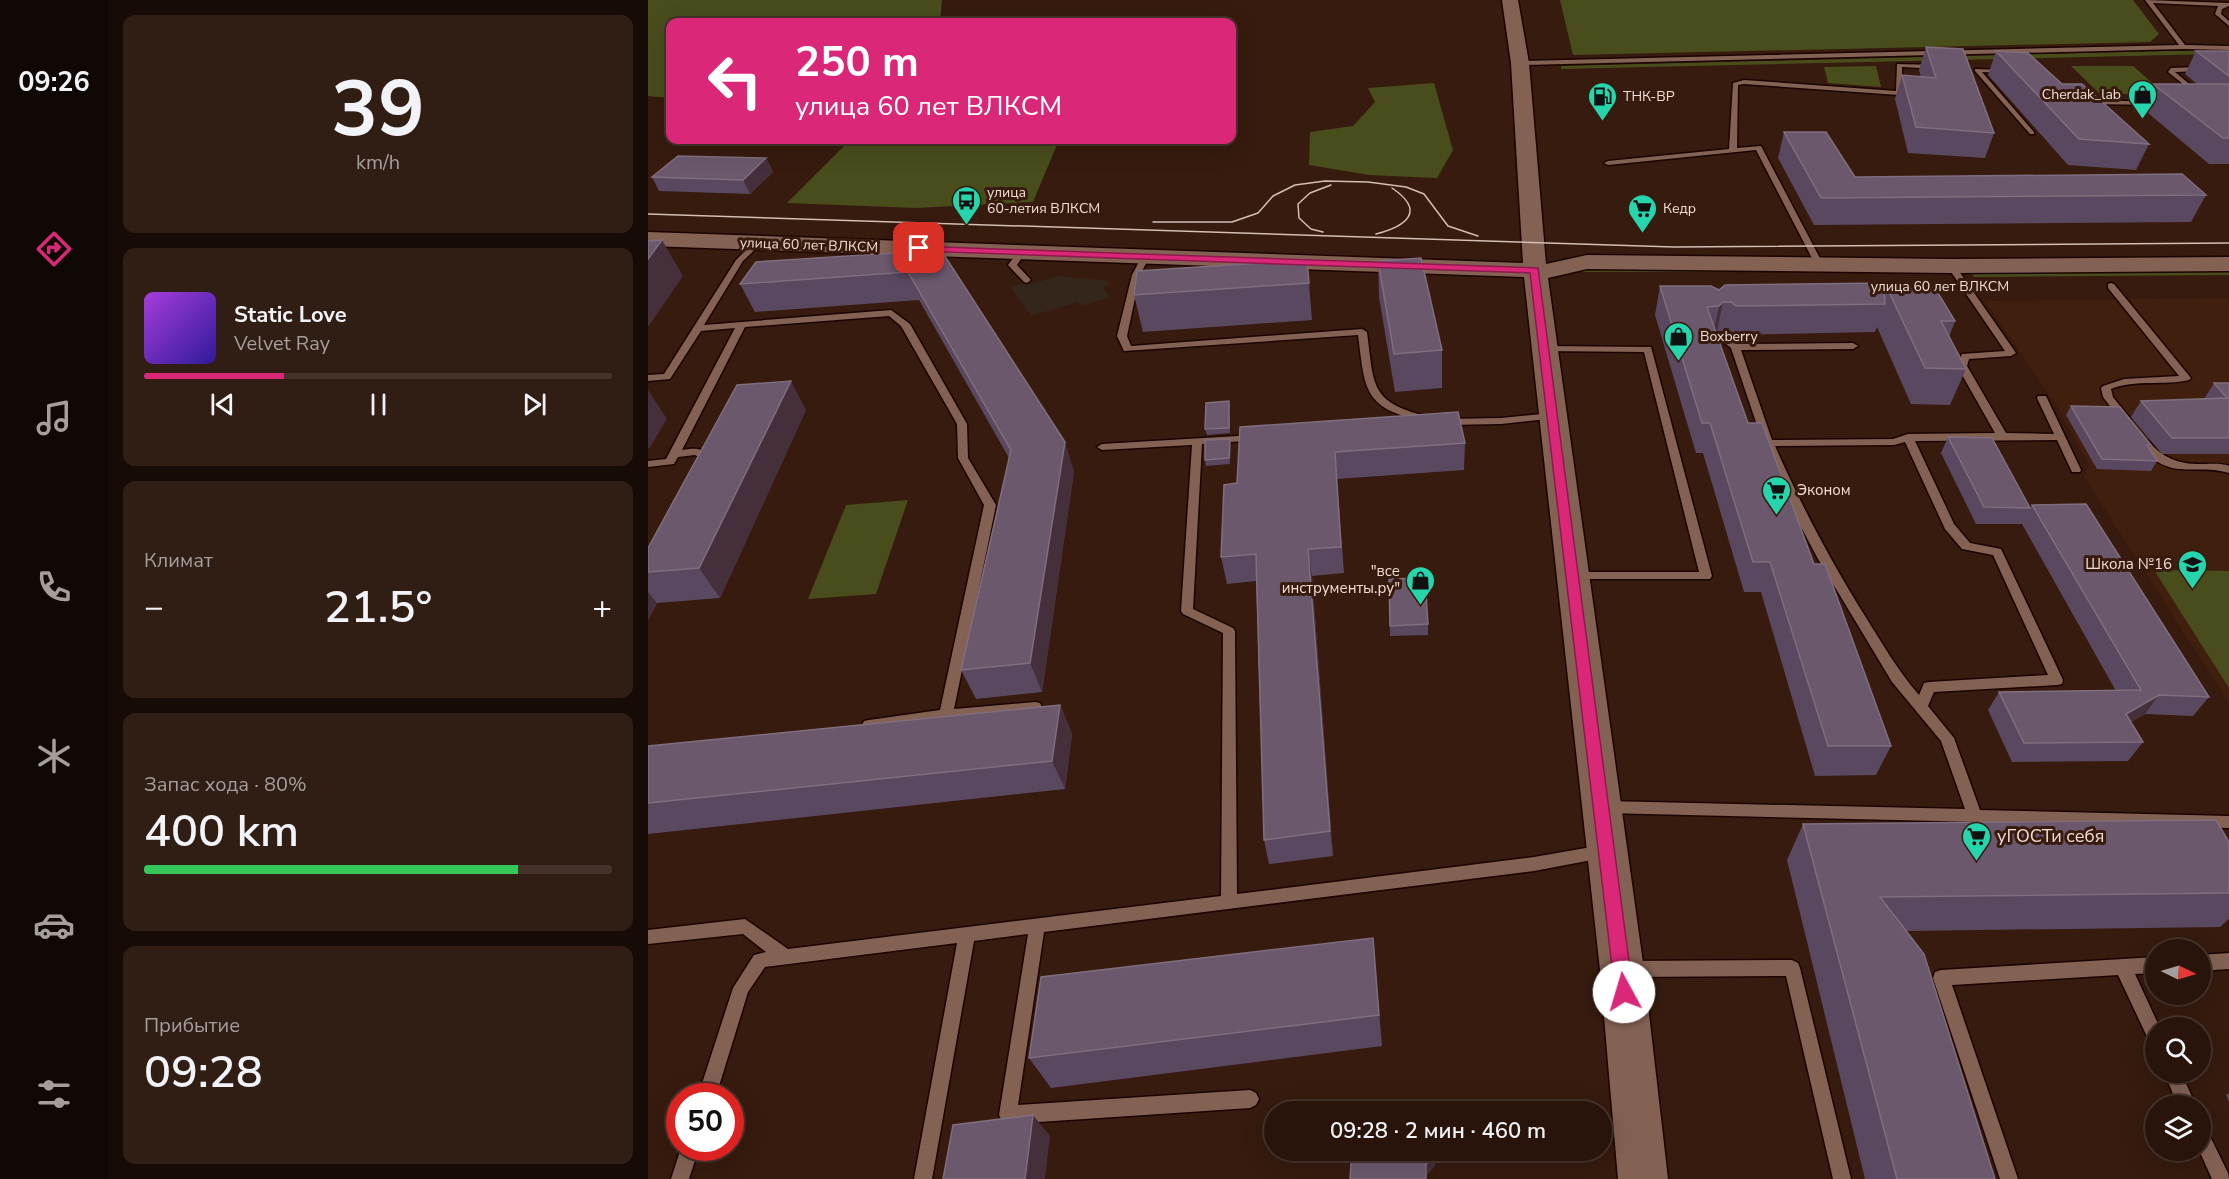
<!DOCTYPE html>
<html lang="ru">
<meta charset="utf-8">
<style>
:root{--surface:#28140a;--page:#301d13;--text:#f1f3f6;--muted:#a59e9c;--line:#44332b;--accent:#db2777}
body{margin:0;font-family:"Nunito Sans",sans-serif;background:var(--page);color:var(--text);height:100vh;display:flex;flex-direction:column;font-size:22px;white-space:nowrap}
*{box-sizing:border-box;margin:0}
p{font-size:20px;color:var(--muted)}
.icon{flex:none;width:33px;height:33px;fill:none;stroke:currentColor;stroke-width:2;stroke-linecap:round;stroke-linejoin:round}
.map{position:relative;flex:1;overflow:hidden}
.side{display:flex;flex-direction:column;gap:15px;padding:15px;background:#160b06;width:540px}
.side>*{flex:none}
.guide{position:absolute;left:18px;top:18px;width:570px;height:126px;border-radius:12px;box-shadow:0 6px 24px #0002,0 0 0 2px var(--line);background:#db2777;color:#fff;overflow:hidden}
.needle{width:39px;rotate:95deg}
.controls{position:absolute;left:1497px;top:939px;display:grid;gap:12px}
.controls a{display:grid;place-items:center;width:66px;height:66px;border-radius:50%;background:var(--surface);box-shadow:0 6px 24px #0002,0 0 0 2px var(--line);font-size:30px}
.speed{position:absolute;left:18px;top:1083px;display:flex;gap:12px;font-size:30px;font-weight:700;text-align:center}
.speed>*{display:grid;place-content:center;width:78px;height:78px;border-radius:50%;background:var(--surface);box-shadow:0 6px 24px #0002,0 0 0 2px var(--line);line-height:1}
.speed .limit{border:9px solid #d22;background:#fff;color:#111}
.pin{position:absolute;display:grid;place-items:center;width:51px;height:51px;color:#fff;margin:-26px;border-radius:12px;box-shadow:0 3px 9px #0006}
.me{position:absolute;width:66px;margin:-33px;rotate:354deg;stroke-linejoin:round;filter:drop-shadow(0 0 4px #0008)}
.turn{display:flex;align-items:center;gap:21px;height:126px;padding:0 30px;font-size:27px}
.turn .icon{width:78px;height:78px;stroke-width:2.5}
.turn b{display:block;font-size:42px;line-height:51px}
.big{font-size:45px;font-weight:600;line-height:1.1}
.side .widget{flex:1;display:flex;flex-direction:column;justify-content:center;gap:9px;min-width:0;padding:0 21px;border-radius:12px;background:var(--page)}
.side .dial{align-items:center;gap:0}
.dial b{font-size:78px;line-height:1}
.song{display:flex;align-items:center;gap:18px}
.cover{width:72px;height:72px;border-radius:9px;background:linear-gradient(135deg,hsl(280 70% 55%),hsl(250 70% 35%))}
.played{height:6px;border-radius:3px;background:linear-gradient(90deg,var(--accent) 30%,var(--line) 30%)}
.keys{display:flex;justify-content:space-around;direction:ltr}
.heat{display:flex;justify-content:space-between;align-items:center;font-size:33px;direction:ltr}
.charge{height:9px;border-radius:4px;background:linear-gradient(90deg,#34c759 80%,var(--line) 0)}
.trip{position:absolute;left:616px;top:1101px;width:348px;height:60px;border-radius:30px;background:var(--surface);box-shadow:0 6px 24px #0002,0 0 0 2px var(--line);font-weight:600;line-height:60px;text-align:center}
main{display:flex;flex:1;min-height:0}
.tab-bar{display:flex;flex-direction:column;width:108px;justify-content:space-around;align-items:center;background:#100804;color:var(--muted)}
.tab-bar .icon{width:42px;height:42px}
.tab-bar .active{color:var(--accent)}
.tab-bar b{font-size:27px;color:var(--text)}
.map>svg:first-child{display:block}
</style>
<main>
<nav class="tab-bar">
<b>09:26</b>
<svg class="icon active" aria-label="directions" viewBox="0 0 24 24"><path d="M12 3l9 9-9 9-9-9zM9 14v-3h6M13 9l2 2-2 2"/></svg>
<svg class="icon" aria-label="music" viewBox="0 0 24 24"><path d="M9 18V5l10-2v13"/><circle cx="6" cy="18" r="3"/><circle cx="16" cy="16" r="3"/></svg>
<svg class="icon" aria-label="phone" viewBox="0 0 24 24"><path d="M5 4h4l2 5-3 2q2 4 5 5l2-3 5 2v4C11 20 4 13 5 4z"/></svg>
<svg class="icon" aria-label="climate" viewBox="0 0 24 24"><path d="M12 3v18M4 7l16 10M4 17L20 7"/></svg>
<svg class="icon" aria-label="car" viewBox="0 0 24 24"><path d="M5 17H2v-5l4-1 3-4h7l3 4 3 1v5h-3M9 17h6M6 11h13"/><circle cx="7" cy="17" r="2"/><circle cx="17" cy="17" r="2"/></svg>
<svg class="icon" aria-label="filters" viewBox="0 0 24 24"><path d="M4 7h16M4 17h16"/><circle cx="9" cy="7" r="2"/><circle cx="15" cy="17" r="2"/></svg>
</nav>
<section class="side">
<div class="widget dial"><b>39</b><p>km/h</p></div>
<div class="widget">
<div class="song"><i class="cover"></i><div><b>Static Love</b><p>Velvet Ray</p></div></div>
<div class="played"></div>
<div class="keys"><svg class="icon" aria-label="previous" viewBox="0 0 24 24"><path d="M18 5L8 12l10 7zM5 5v14"/></svg><svg class="icon" aria-label="pause" viewBox="0 0 24 24"><path d="M8 5v14M16 5v14"/></svg><svg class="icon" aria-label="next" viewBox="0 0 24 24"><path d="M6 5l10 7-10 7zM19 5v14"/></svg></div>
</div>
<div class="widget"><p>Климат</p>
<div class="heat"><a>−</a><b class="big">21.5°</b><a>+</a></div>
</div>
<div class="widget"><p>Запас хода · 80%</p><b class="big">400 km</b><div class="charge"></div></div>
<div class="widget"><p>Прибытие</p><b class="big">09:28</b></div>
</section>
<div class="map">
<svg width="1581" height="1179" viewBox="0 0 1581 1179">
<rect width="100%" height="100%" fill="#361b0e"/>
<!-- commercial -->
<path fill="#35261b" d="M410,276l51,5v3l-6,4 7,9 -28,9 -4,-4 -47,14 -21,-29 15,-4 2,2z"/>
<!-- built -->
<path fill="#411f0f" d="M1581,298v405l-145,-226 5,-12 -31,-57 -73,-107z"/>
<!-- green -->
<g fill="#494d1c">
<path d="M0,0h294l-2,22h-270v76l-22,-2z"/>
<path d="M912,0h573l26,34 -9,8 -577,13z"/>
<path d="M1560,50l6,4 -653,15v-3z"/>
<path d="M1228,66l5,21 -53,-4 -4,-16z"/>
<path d="M1423,66h62l32,28h-65z"/>
<path d="M786,83l19,67 -16,28 -68,-3 -60,-10 1,-33 43,-6 22,-24 -7,-14z"/>
<path d="M70,140h341l-26,62 -117,6 -129,-5 60,-60z"/>
<path d="M1291,268l2,3 -359,1 2,-2z"/>
<path d="M1581,271v4l-255,2 -3,-4z"/>
<path d="M260,500l-32,94 -68,5 38,-94z"/>
<path d="M1506,570l75,1v117z"/>
</g>
<g fill="none" stroke-linecap="round" stroke-linejoin="round">
<defs>
<g id="lane">
<path d="M1497,0l84,3v3l-7,3 -1,5 8,7v5l-14,-12 3,-8 -65,-3 32,42 44,1v4l-46,-1 -663,16 -3,-2 3,-2 659,-16z"/>
<path d="M1249,64l40,1 3,2 -3,2 -35,-2v26l-3,2 -155,-11 -6,1 -1,63 24,-2 62,118 -1,2 -7,-2 -59,-114 -148,15 -4,-2 4,-2 121,-12 4,-66 11,-3 152,11z"/>
<path d="M1581,66v4l-54,2 25,21 1,1 -3,2 -30,-24 3,-4z"/>
<path d="M1327,69l32,1 1,1 -3,2 -23,-1 52,60v2h-4l-55,-63z"/>
<path d="M1439,101h73l3,2 -3,2 -75,-1v-2z"/>
<path d="M107,241l7,2 -19,18 -39,64 187,-15 19,14 57,100 1,34 28,47 -42,204 81,-7 5,1 2,4 -2,4 -171,19 -5,-1 -2,-4 2,-4 5,-1 71,-10 44,-205 -26,-47 -1,-34 -56,-98 -12,-10 -144,11 -63,123c12,-2 21,-3 30,7l-5,9h-8l-1,-2 3,-6 -6,-3 -17,2 -4,7 -26,3v-6l18,-2 69,-131 -34,3 -31,48 -22,2v-6l16,-1 72,-114z"/>
<path d="M374,249l4,3 -9,13 14,15 -4,3 -3,-1 -16,-17 11,-15z"/>
<path d="M495,254l7,2 -10,19 -13,61 4,10 231,-17 5,3c7,52 2,70 59,84l1,2 -5,3c-59,-13 -57,-32 -64,-86l-234,16 -7,-15 15,-61z"/>
<path d="M1303,263l3,1 62,89 -5,3 -42,3 -2,7 39,67 48,1 -17,-36 1,-2h8l35,74 -1,2h-8l-15,-32 -142,1 39,83 16,19 31,6 62,131 -1,4 -5,1 -123,7 -6,14 26,32 26,72 249,6v12l-623,-15 -5,-2 -2,-4 2,-4 5,-2 359,8 -24,-68 -49,-59 -74,-123 -27,-51 -28,-65 -32,-95 -16,-13 2,-2h6l14,11 116,-1 5,3 -5,3 -112,1 31,90 121,-1 15,-5 87,-1 -38,-67 5,-12 43,-3 -58,-85zM1257,442l40,87 17,20 31,6 55,120 -119,7 -5,1 -5,12c-21,-24 -37,-52 -54,-79 -35,-56 -63,-109 -90,-170l119,-1z"/>
<path d="M1463,283l3,1 77,94 -2,2c-25,6 -54,-1 -78,9l2,8 18,23 -5,3 -4,-1 -19,-25 -2,-9 2,-2 21,-7 55,-3 -71,-88v-4z"/>
<path d="M897,346l106,1 61,229 -2,3h-141l-2,-3 2,-3 4,-1h126l-55,-220 -102,-1 -2,-2z"/>
<path d="M905,413l4,1v4l-56,6 -56,1 -5,-3 5,-3 56,-1z"/>
<path d="M606,435l4,1 1,2 -1,2 -56,4 -9,165 40,19 2,3 2,263 297,-37 69,-12 5,2 2,5 -2,5 -74,14 -490,61 -26,173 232,-15 6,3 3,6 -3,6 -6,3 -242,16 -6,-3 -3,-6 29,-181 -54,7 -42,238h-18l43,-236 -192,24 -17,25 -32,104h-18l35,-108 21,-33 12,-3 -23,-18 -95,10v-14l97,-11 43,30 433,-53 2,-263 -40,-19 -2,-3 11,-166 -90,5 -5,-3 5,-3z"/>
<path d="M1496,440l4,1c16,18 32,24 57,23 8,0 16,-1 24,2v7c-37,-11 -60,11 -90,-30l1,-2z"/>
<path d="M1581,953v16l-29,2v-16z"/>
<path d="M1508,957v16l-21,1 25,54h-4v17l-6,-2 -32,-68 -166,10 66,194h-18l-67,-201 2,-6 6,-2z"/>
<path d="M1144,960l6,3 2,5 51,211h-18l-47,-203 -157,1 -6,-3 -2,-5 2,-5 6,-3z"/>
<path d="M1516,1072h17l15,34h-18z"/>
<path d="M1552,1125l6,3 22,45 1,6h-17l-13,-29h1z"/>
<path d="M33,1148h18l-10,31h-18z"/>
</g>
<path id="secondary" d="M854,0h16l11,63 17,201 41,-9 364,4 278,-2v14l-278,2 -364,-4 -39,9 96,692 24,209h-50l-18,-209 -76,-693 -876,-31v-14l875,31 -12,-200z"/>
</defs>
<!-- lane casing -->
<use href="#lane" stroke="#1c0400" stroke-width="3"/>
<!-- secondary casing -->
<use href="#secondary" stroke="#1c0400" stroke-width="3"/>
<!-- lane -->
<use href="#lane" fill="#836254" fill-rule="evenodd"/>
<!-- secondary -->
<use href="#secondary" fill="#836254" fill-rule="evenodd"/>
<!-- tram -->
<g stroke="#d4beb6" stroke-width="1.5">
<path d="M0,214l1026,33 555,-4"/>
<path d="M505,222h79l26,-9 15,-17 22,-11 30,-4 43,1 38,5 18,7 24,32 30,10"/>
<path d="M675,232l-12,-3 -12,-11 -1,-14 12,-11 21,-8"/>
<path d="M728,234c31,-8 50,-23 16,-46"/>
</g>
</g>
<!-- wall -->
<g fill="#5a4860">
<path d="M1278,47l68,86 -9,25 -77,-5 -13,-54 7,-24 19,2 -2,-7z"/>
<path d="M1348,51l66,33 87,60 -13,26 -68,-5 -80,-90z"/>
<path d="M1548,51h33v113h-20l-67,-56 11,-24h44l-12,-10z"/>
<path d="M1136,132l71,45 351,18 -15,27 -377,3 -36,-67z"/>
<path d="M118,158l7,14 -23,22 -91,-3 -7,-14z"/>
<path d="M293,250l133,221 -32,221 -66,7 -15,-29 48,-212 -90,-158 -164,12 -15,-28z"/>
<path d="M659,260l5,60 -169,12 -9,-37z"/>
<path d="M730,261l64,89v38l-47,4 -16,-95z"/>
<path d="M1012,286l59,4 165,4 3,-6 68,33 -6,16 17,32 -16,36 -39,-1 -34,-77 -2,5 -146,3 -5,-4h-7l-1,1 32,91 66,141 77,182 -15,29 -61,1 -54,-184h-17l-41,-139h-7l-41,-138z"/>
<path d="M1566,383h15v71h-67l-31,-37 10,-16 63,-2z"/>
<path d="M581,401l1,32 -23,2 -2,-6z"/>
<path d="M1423,406l80,39 -2,3 8,13 -6,10 -54,-2 -31,-54z"/>
<path d="M158,410l-86,188 -63,5 -9,17v-72z"/>
<path d="M592,427l225,16 -1,27 -127,9 7,94 -32,3 21,280 -64,8 -5,-24 -8,-259 -29,3 -6,-27 16,-74z"/>
<path d="M1300,437l82,71 2,-3 177,192 -16,19 -48,-2 -14,8 12,20 -15,19 -116,1 -24,-52 11,-18 117,-1 -94,-167h-46l-35,-71z"/>
<path d="M583,444l-1,20 -24,2 -1,-6z"/>
<path d="M741,579l39,45v11l-38,1z"/>
<path d="M412,705l12,29 -7,55 -417,45v-88z"/>
<path d="M1155,824l426,18v77l-9,8 -314,4 89,248h-130l-78,-319z"/>
<path d="M725,938l9,108 -331,42 -22,-30z"/>
<path d="M1581,1093v9l-3,-7z"/>
</g>
<!-- shaded-wall -->
<g fill="#452f3a">
<path d="M118,158l7,14 -23,22 -7,-14z"/>
<path d="M14,240l21,36 -35,51v-68z"/>
<path d="M1075,302l-6,29 -4,4 6,-29z"/>
<path d="M143,381l15,29 -86,188 -21,-30z"/>
<path d="M0,390l19,29 -18,30 -1,-1z"/>
<path d="M582,439l1,5 -1,20 -1,-6z"/>
<path d="M417,442l9,29 -32,221 -12,-29z"/>
<path d="M660,549l4,27 21,280 -3,-25z"/>
<path d="M0,592l9,11 -9,17z"/>
<path d="M1511,695l-14,19 -33,18 14,-18z"/>
<path d="M412,705l12,29 -7,55 -13,-28z"/>
<path d="M385,1115l17,21 -5,43h-20z"/>
<path d="M787,1155v11l-8,9 -1,-11z"/>
</g>
<!-- building -->
<g fill="#6b586d" stroke="#806d7d" stroke-width="1.5">
<path d="M1278,47l37,2 31,84 -78,-6 -14,-52 34,3z"/>
<path d="M1348,51l32,2 34,31h20l67,60 -70,-5z"/>
<path d="M1548,51h33v25z"/>
<path d="M1505,84h76v54h-6z"/>
<path d="M1136,132h42l29,45 327,-3 24,21 -385,3z"/>
<path d="M30,156l88,2 -23,22 -91,-3z"/>
<path d="M14,240l-14,19v-18z"/>
<path d="M293,250l124,192 -35,221 -69,7 50,-220 -103,-178 -168,12 16,-22z"/>
<path d="M773,258l21,92 -48,4 -16,-93z"/>
<path d="M659,260l2,23 -175,12 3,-24z"/>
<path d="M1236,283l1,21 -149,2 -5,-4h-8l-4,4 -12,1 41,116h14l52,141h11l66,182h-63l-58,-184h-17l-43,-139h-8l-42,-137h51l8,4 6,-5z"/>
<path d="M1239,288h48l20,33h-14l25,48 -41,-1z"/>
<path d="M143,381l-92,187 -51,4v-24l89,-163z"/>
<path d="M1566,383h15v55h-57l-31,-37 86,-3z"/>
<path d="M581,401v27l-24,1 1,-26z"/>
<path d="M1423,406l49,1 31,38h-4l10,16 -55,-2z"/>
<path d="M810,412l7,31 -130,9 6,95 -33,2 22,282 -66,9 -8,-286 -35,3 3,-72 13,-2 3,-56z"/>
<path d="M1300,437l44,1 38,70 -46,-1z"/>
<path d="M582,439l-1,19 -24,2v-20z"/>
<path d="M1438,504l123,193 -50,-2 -33,19 17,28 -119,1 -25,-51 142,-2 -109,-185z"/>
<path d="M777,578l3,46 -38,2 -1,-47z"/>
<path d="M412,705l-8,56 -404,42v-57z"/>
<path d="M1568,820l13,22v51l-349,4 44,57 71,225h-98l-94,-355z"/>
<path d="M725,938l6,77 -350,43 12,-81z"/>
<path d="M385,1115l-8,64h-82l10,-54z"/>
<path d="M704,1150h83v5l-9,9v15h-76z"/>
</g>
<!-- route -->
<path fill="#db2777" stroke="#8e194d" stroke-width="1.5" d="M267,246l623,22 95,724 -3,6 -6,3 -7,-3 -2,-6 -85,-719 -611,-22 -5,-3z"/>
<!-- icons -->
<defs>
<symbol id="shop-pin" viewBox="-11 -11 22 30"><path d="M0 17L-7.5 6A9.5 9.5 0 1 1 7.5 6Z" fill="#27d5ad" stroke="#361b0e"/><path d="M-5-2.5h2.3a2.7 3.5 0 0 1 5.4 0H5L5.5 6h-11ZM-1.5-2.5h3a1.5 2.3 0 0 0-3 0Z" fill="#111"/></symbol>
<symbol id="fuel-pin" viewBox="-11 -11 22 30"><path d="M0 17L-7.5 6A9.5 9.5 0 1 1 7.5 6Z" fill="#27d5ad" stroke="#361b0e"/><path d="M-5.5-6h7V0h2V4h1.3V-2.5L3-4.5l.8-.8L6-3V5H2.5V1h-1V6h-7ZM-4.2-4.7v3.2H.2V-4.7Z" fill="#111"/></symbol>
<symbol id="bus-pin" viewBox="-11 -11 22 30"><path d="M0 17L-7.5 6A9.5 9.5 0 1 1 7.5 6Z" fill="#27d5ad" stroke="#361b0e"/><path d="M-5-6H5V4H4V6H2V4H-2V6H-4V4H-5ZM-3.5-4V0h7V-4ZM-3.5 1.2v1.5H-2V1.2ZM2 1.2v1.5H3.5V1.2Z" fill="#111"/></symbol>
<symbol id="supermarket-pin" viewBox="-11 -11 22 30"><path d="M0 17L-7.5 6A9.5 9.5 0 1 1 7.5 6Z" fill="#27d5ad" stroke="#361b0e"/><path d="M-6-5.5h2.5l.6 2H6L4.5 2H-2.5L-4.4-4H-6ZM-1.5 3.2a1.3 1.3 0 1 0 .1 0ZM3 3.2a1.3 1.3 0 1 0 .1 0Z" fill="#111"/></symbol>
<symbol id="school-pin" viewBox="-11 -11 22 30"><path d="M0 17L-7.5 6A9.5 9.5 0 1 1 7.5 6Z" fill="#27d5ad" stroke="#361b0e"/><path d="M0-5L7-2L0 1L-7-2ZM-4 1L0 2.5L4 1V4Q0 6-4 4Z" fill="#111"/></symbol>
</defs>
<g fill-rule="evenodd">
<use href="#shop-pin" x="1478" y="78" width="33" height="45"/>
<use href="#fuel-pin" x="938" y="80" width="33" height="45"/>
<use href="#bus-pin" x="302" y="184" width="33" height="45"/>
<use href="#supermarket-pin" x="978" y="192" width="33" height="45"/>
<use href="#shop-pin" x="1014" y="320" width="33" height="45"/>
<use href="#supermarket-pin" x="1112" y="474" width="33" height="45"/>
<use href="#school-pin" x="1528" y="548" width="33" height="45"/>
<use href="#shop-pin" x="756" y="564" width="33" height="45"/>
<use href="#supermarket-pin" x="1312" y="820" width="33" height="45"/>
</g>
<g text-anchor="middle" dominant-baseline="central" stroke-width="6" stroke-linejoin="round" paint-order="stroke">
<!-- far-poi labels -->
<g font-size="14" fill="#f2ded6" stroke="#361b0e" text-anchor="start">
<text x="1473" y="94" text-anchor="end">Cherdak_lab</text>
<text x="975" y="96">ТНК-ВР</text>
<text x="339" y="192">улица<tspan x="339" dy="16">60-летия ВЛКСМ</tspan></text>
<text x="1015" y="208">Кедр</text>
<text x="1052" y="336">Boxberry</text>
</g>
<!-- far-street labels -->
<g font-size="14" fill="#f2ded6" stroke="#361b0e">
<text transform="translate(161 245) rotate(2)">улица 60 лет ВЛКСМ</text>
<text x="1292" y="286">улица 60 лет ВЛКСМ</text>
</g>
<!-- poi labels -->
<g font-size="15" fill="#f2ded6" stroke="#361b0e" text-anchor="end">
<text x="1149" y="490" text-anchor="start">Эконом</text>
<text x="1524" y="564">Школа №16</text>
<text x="752" y="571">"все<tspan x="752" dy="17">инструменты.ру"</tspan></text>
</g>
<!-- near-poi labels -->
<g font-size="18" fill="#f2ded6" stroke="#361b0e" text-anchor="start">
<text x="1349" y="836">уГОСТи себя</text>
</g>
</g>
</svg>
<div class="controls">
<a><svg class="needle" viewBox="-14 -14 28 28"><path d="M0-13l5 13h-10z" fill="#e53935"/><path d="M0 13l5-13h-10z" fill="#a59e9c"/></svg></a>
<a><svg class="icon" aria-label="search" viewBox="0 0 24 24"><circle cx="10" cy="10" r="6"/><path d="M15 15l6 6"/></svg></a>
<a><svg class="icon" aria-label="layers" viewBox="0 0 24 24"><path d="M12 4l9 5-9 5-9-5zM3 14l9 5 9-5"/></svg></a>
</div>
<div class="speed"><div class="limit">50</div></div>
<div class="pin" style="left:271px;top:248px;background:#d93025"><svg class="icon" aria-label="arrive" viewBox="0 0 24 24"><path d="M6 21V4h12l-3 4 3 4H6"/></svg></div>
<svg class="me" style="left:976px;top:992px" viewBox="-20 -20 40 40"><circle r="19" fill="#fff"/><path d="M0-13L10 11 0 6-10 11z" fill="#db2777"/></svg>
<div class="trip">09:28 · 2 мин · 460 m</div>
<div class="guide">
<div class="turn"><svg class="icon" aria-label="left" viewBox="0 0 24 24"><path d="M17 20v-9H6M10 6l-5 5 5 5"/></svg><div><b>250 m</b>улица 60 лет ВЛКСМ</div></div>
</div>
</div>
</main>
